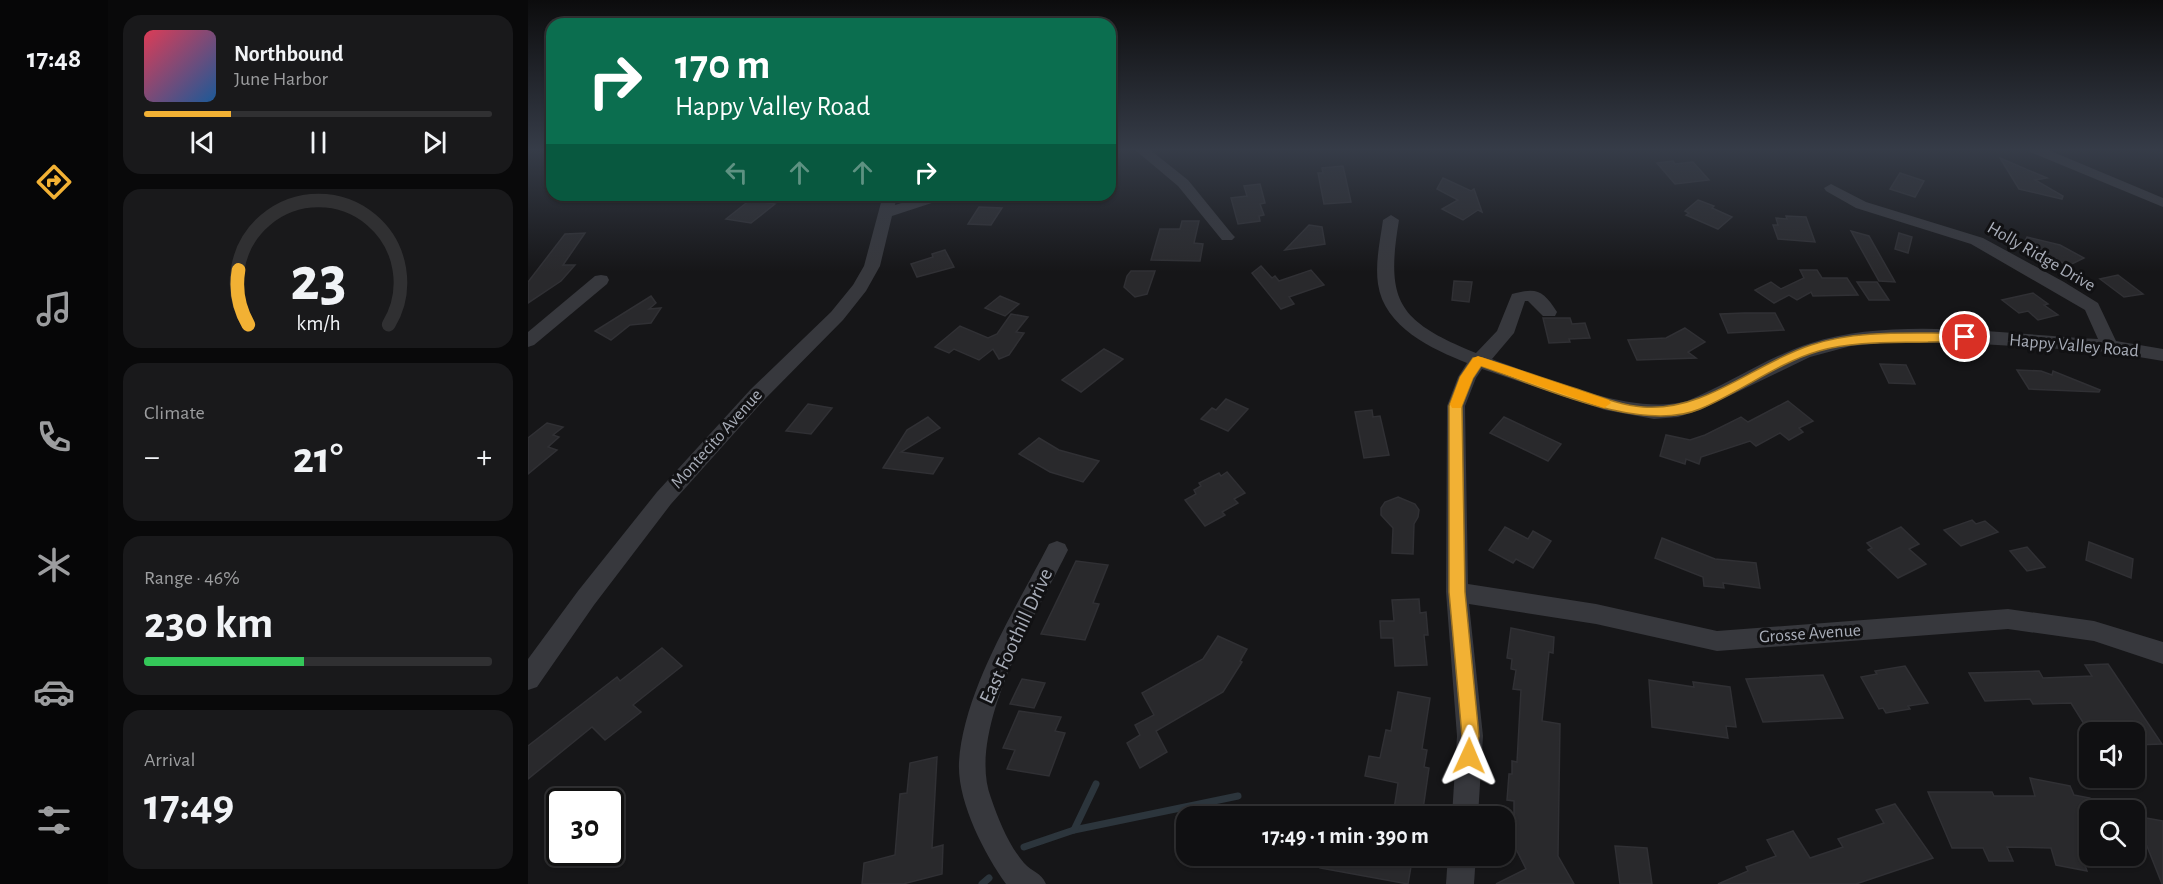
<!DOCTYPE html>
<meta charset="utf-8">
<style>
:root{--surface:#101012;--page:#19191b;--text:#f1f3f6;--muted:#9c9d9f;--line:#303032;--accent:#f2b134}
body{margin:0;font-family:"Alegreya Sans",sans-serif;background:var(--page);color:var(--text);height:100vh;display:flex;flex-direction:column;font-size:22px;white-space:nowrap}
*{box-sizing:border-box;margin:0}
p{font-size:20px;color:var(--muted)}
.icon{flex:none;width:33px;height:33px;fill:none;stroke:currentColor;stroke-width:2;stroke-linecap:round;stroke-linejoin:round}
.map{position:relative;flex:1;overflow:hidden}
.side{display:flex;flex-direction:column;gap:15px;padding:15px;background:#09090a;width:420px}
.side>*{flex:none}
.banner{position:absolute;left:18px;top:18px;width:570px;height:183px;border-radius:18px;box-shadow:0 2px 4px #0004,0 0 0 2px var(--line);background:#0b6e4f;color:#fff;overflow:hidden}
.controls{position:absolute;left:1551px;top:722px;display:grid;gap:12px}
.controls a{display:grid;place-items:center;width:66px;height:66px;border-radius:12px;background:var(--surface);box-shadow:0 2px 4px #0004,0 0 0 2px var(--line);font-size:30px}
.speed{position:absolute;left:18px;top:788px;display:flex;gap:12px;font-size:30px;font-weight:700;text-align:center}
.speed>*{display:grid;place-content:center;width:78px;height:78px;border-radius:50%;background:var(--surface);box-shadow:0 2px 4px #0004,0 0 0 2px var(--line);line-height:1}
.speed .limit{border:3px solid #111;border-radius:9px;background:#fff;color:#111}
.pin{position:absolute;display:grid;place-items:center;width:51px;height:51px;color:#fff;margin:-26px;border:3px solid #fff;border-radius:50%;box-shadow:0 2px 6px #0007}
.me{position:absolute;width:66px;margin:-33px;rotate:1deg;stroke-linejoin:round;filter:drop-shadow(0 0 4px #0008)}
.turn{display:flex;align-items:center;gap:21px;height:126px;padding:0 30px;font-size:27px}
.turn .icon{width:78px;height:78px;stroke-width:2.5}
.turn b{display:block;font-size:42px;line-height:51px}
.lanes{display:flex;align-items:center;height:57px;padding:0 30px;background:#0003;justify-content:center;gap:30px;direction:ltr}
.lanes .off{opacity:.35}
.big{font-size:45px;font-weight:600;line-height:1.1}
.side .card{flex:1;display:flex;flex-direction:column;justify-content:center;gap:9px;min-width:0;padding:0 21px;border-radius:18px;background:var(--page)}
.side .dial{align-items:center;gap:0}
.dial svg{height:156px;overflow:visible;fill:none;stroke:var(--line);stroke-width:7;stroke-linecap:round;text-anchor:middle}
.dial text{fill:var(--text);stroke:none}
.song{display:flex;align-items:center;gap:18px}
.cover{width:72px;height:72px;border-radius:9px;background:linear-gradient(135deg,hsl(350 70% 55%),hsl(210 70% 35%))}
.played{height:6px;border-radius:3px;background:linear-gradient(90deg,var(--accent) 25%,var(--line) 25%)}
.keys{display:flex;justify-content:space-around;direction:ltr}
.heat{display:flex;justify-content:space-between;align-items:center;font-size:33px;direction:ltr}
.charge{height:9px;border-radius:4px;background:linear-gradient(90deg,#34c759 46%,var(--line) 0)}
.trip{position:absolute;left:648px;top:806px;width:339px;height:60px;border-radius:18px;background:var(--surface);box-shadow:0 2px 4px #0004,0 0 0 2px var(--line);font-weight:600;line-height:60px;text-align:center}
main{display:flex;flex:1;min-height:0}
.dock{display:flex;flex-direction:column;width:108px;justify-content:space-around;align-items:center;background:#060607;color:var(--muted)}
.dock .icon{width:42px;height:42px}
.dock .active{color:var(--accent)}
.dock b{font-size:27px;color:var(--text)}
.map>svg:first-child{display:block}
</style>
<main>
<nav class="dock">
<b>17:48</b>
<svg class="icon active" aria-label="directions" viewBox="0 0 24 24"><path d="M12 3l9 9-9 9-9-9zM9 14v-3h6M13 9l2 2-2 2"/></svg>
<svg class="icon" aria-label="music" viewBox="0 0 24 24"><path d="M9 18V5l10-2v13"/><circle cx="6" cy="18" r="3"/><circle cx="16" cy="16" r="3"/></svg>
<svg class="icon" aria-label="phone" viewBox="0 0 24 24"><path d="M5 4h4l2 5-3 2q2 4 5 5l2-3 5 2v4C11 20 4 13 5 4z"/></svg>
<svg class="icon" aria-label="climate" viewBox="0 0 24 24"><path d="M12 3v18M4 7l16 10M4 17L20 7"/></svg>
<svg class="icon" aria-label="car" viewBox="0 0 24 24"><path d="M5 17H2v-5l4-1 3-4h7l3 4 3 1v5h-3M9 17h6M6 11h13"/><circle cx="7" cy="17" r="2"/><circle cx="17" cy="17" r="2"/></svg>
<svg class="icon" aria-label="filters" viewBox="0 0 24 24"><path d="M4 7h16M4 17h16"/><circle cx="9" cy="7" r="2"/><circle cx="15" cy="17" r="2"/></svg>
</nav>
<section class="side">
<div class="card">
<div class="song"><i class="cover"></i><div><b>Northbound</b><p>June Harbor</p></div></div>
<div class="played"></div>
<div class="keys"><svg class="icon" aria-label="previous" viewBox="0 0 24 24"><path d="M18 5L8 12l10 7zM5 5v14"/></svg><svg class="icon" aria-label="pause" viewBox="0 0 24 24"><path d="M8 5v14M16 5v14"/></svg><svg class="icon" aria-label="next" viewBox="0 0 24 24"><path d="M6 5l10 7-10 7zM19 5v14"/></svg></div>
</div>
<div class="card dial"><svg viewBox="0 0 100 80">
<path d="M14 69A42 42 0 1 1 86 69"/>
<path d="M14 69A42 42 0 0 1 9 41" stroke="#f2b134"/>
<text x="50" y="56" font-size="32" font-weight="700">23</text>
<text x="50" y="72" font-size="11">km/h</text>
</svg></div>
<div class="card"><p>Climate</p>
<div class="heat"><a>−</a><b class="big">21°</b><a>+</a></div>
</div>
<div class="card"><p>Range · 46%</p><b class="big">230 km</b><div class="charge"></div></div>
<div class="card"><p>Arrival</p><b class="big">17:49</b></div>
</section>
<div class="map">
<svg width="1635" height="884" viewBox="0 0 1635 884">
<rect width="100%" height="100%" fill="#161618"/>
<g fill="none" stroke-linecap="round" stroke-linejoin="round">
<!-- stream -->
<g stroke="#2c353c" stroke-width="7">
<path d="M546,830l164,-34"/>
<path d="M496,847l50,-17 22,-46"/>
<path d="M454,884l7,-6"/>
</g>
</g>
<!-- building -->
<g fill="#29292c" stroke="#303034" stroke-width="1.5">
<path d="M1472,158l47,20 -12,2 28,16 -1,3 -43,-10z"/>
<path d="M1145,161l2,3 18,-2 16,18 -34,4 -18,-21z"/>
<path d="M815,166l8,36 -27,2 -6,-31h5l-1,-5z"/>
<path d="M1372,173l24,8 -9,16 -25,-8z"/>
<path d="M915,178l28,13 3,-2 8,23 -4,-2 -15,10 -21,-11 16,-9 -21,-11z"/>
<path d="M732,184l5,19 -5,1 4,11 -5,1 1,5 -22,3 -7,-26 16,-2 -3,-10z"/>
<path d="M222,200l25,4 -24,19 -25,-4z"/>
<path d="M1170,200l16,6 -2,2 20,9 -14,12 -32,-14 3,-2 -4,-2z"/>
<path d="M451,207l23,1 -11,17 -23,-1z"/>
<path d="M1258,216l20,1 9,25 -37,-3 -5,-14h5l-2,-7 11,1z"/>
<path d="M654,221h17l-5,22 9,1 -3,17 -49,-1 9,-31h20z"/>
<path d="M781,225l13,2 3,17 -40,6z"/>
<path d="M1323,231l18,5 26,46 -16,-1z"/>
<path d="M57,233l-22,32h12l-14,16 -33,22v-21l37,-48z"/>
<path d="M1371,233l13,4 -4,16 -13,-4z"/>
<path d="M1499,237l33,8 24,13 -16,8 -43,-25z"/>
<path d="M417,250l9,17 -37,10 -6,-13 22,-7 -1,-3z"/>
<path d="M733,266l11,12 3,-2 4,5 32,-11 13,15 -35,12 5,7 -13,5 -29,-36z"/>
<path d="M1272,270h17l5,8h25l11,17 -45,1 -2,-4 -14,8 -8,-5 -15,8 -19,-13 16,-8 10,7 23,-11z"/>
<path d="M603,271h24l-8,23 -12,3 -11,-10 3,-11z"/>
<path d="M1590,275l25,19 -19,3 -24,-18z"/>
<path d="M926,281l18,1 -3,20 -17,-2z"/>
<path d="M1329,282h20l12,18h-20z"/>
<path d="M1505,293l15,11 -4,1 14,10 -20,5 -10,-9 -9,2 -17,-13z"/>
<path d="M123,296l5,7 -7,6 12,-1 -10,15 -21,2 -19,15 -16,-9z"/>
<path d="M472,296l19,8 -14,12 -20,-8z"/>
<path d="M1216,313h31l9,17 -56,3 -8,-19z"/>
<path d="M483,314l17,3 -12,15 8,1 -15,22 -10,4 -6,-10 -14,11 -25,-11 -5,4 -14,-6 25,-21 28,12 9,-4z"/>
<path d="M1015,318h27l2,6 13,-1 5,15 -21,1 1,3 -21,1z"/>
<path d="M1157,328l20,14 -17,10 8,6 -59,2 -9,-20 38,-2z"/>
<path d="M576,349l19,10 -42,33 -19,-12z"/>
<path d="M1352,364l26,1 9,19 -26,-1z"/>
<path d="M1489,370l24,1 11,4 1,-4 47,19 -1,2 -70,-3z"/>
<path d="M698,399l22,10 -20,22 -27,-12 11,-11 4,2z"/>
<path d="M1260,401l25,20 -14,7 4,4 -14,8 -9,-7 -24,13 -6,-5 -49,16 -2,7 -13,-5 -1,5 -25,-8 6,-21 24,5 15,-5 36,-18 7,5z"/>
<path d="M280,404l24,4 -21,26 -25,-3z"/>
<path d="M844,410l1,7 7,-1 9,39 -25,3 -9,-46z"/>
<path d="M400,417l12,11 -39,24 42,6 -10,16 -50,-6 24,-38z"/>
<path d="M976,417l57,27 -13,17 -58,-28z"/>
<path d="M19,423l16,4 -10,8 6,2 -11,10 9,3 -29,24v-36z"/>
<path d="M511,438l20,12 40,11 -16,21 -33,-10 -31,-18z"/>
<path d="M699,472l18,21 -11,6 4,4 -16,9 3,3 -20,11 -20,-26 11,-6 -2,-4 7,-4 -2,-3 20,-10 2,3z"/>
<path d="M870,497l17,7 4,6 -1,7 -4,7 -1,30 -21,-1 1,-25 -12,-13v-7l4,-6z"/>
<path d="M1444,520l4,4 9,-3 13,11 -37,14 -17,-16z"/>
<path d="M977,527l23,12 5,-8 18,10 -18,27 -17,-9 -3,4 -24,-13z"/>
<path d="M1373,527l18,17 -10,5 17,15 -28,14 -30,-28 4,-2 -5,-5z"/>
<path d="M1134,538l53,21 41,4 4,25 -37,-5 1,5 -20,-2 -1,-9 -48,-19z"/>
<path d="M1561,542l44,17 -2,19 -45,-18z"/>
<path d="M1499,547l18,20 -18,4 -17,-20z"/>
<path d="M548,561l32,4 -15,38 6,1 -14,36 -44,-6z"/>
<path d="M891,599l1,14 6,-1 2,23h-4l3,30 -32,1 -2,-28h-12l-1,-17h14l-2,-21z"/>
<path d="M983,628l43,9 -1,16 -4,-1 -7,69 18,3 -2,132 16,28h-78l30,-15 -12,-24v-44l-7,-1 2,-26h3v-13l5,1 4,-72 -8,-1 3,-19 -5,-1 1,-10 -5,-1z"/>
<path d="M690,636l29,13 -7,12 2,1 -19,30 -67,39 11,21 -27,16 -13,-25 13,-8 -5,-10 19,-10 -12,-22 61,-34z"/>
<path d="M134,648l20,18 -49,39 8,7 -36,28 -13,-13 -64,52v-33l89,-69 3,4z"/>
<path d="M1580,664l54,80 -28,1v-13h-45l-18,-29 -38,1 -3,-5 -45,2 -16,-28 70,-2 4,7 49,-2 -7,-11z"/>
<path d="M1377,666l23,37 -20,3 2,3 -24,4 -3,-5 -4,1 -18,-32 16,-3 -2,-3z"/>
<path d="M1295,675l20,43 -80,4 -17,-43z"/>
<path d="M494,679l23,4 -11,25 -24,-4z"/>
<path d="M1121,680l45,7 -1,-5 37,5 6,40 -10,-1 2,12 -76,-11z"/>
<path d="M870,692l32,6 -8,51 5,1 -3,17 5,1 -7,48h-29l5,-33 -33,-7 4,-20 11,2 6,-28 5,1z"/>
<path d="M491,711l42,6 -6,14 10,2 -16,43 -42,-7 8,-19 -12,-2z"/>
<path d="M409,757l-5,91 11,-3 -1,29 -39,10h-41l2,-21 31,-8 5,-61 7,-1 3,-30z"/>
<path d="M1502,778l40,8 4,9 16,3v53l-10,-1 7,21 -31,-6 -5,-17 -44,-1 6,14h-24l-6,-13h-31l-24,-56h64l2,4h41z"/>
<path d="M1367,804l38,54 -77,26h-138l30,-13 -2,-4 30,-11 -9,-16 26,-9 17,27 33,-11 -5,-8 46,-16 -8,-13z"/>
<path d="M1607,816l28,5v63h-1z"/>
<path d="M1087,846l32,2 5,36h-32z"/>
<path d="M795,855h90l-5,29 -88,-16z"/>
</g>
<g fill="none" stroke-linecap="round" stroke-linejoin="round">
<!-- minor -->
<g fill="#37383d" fill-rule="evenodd">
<path d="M606,149h15l39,31 44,54 3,3 -3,3h-10l-44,-54z"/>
<path d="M1500,149h18l117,49v9l-133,-55z"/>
<path d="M1303,184l35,18 117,36 81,44 34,21 18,38 47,8v12l-54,-9 -145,-9 -68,-1 -45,4 -41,11 -110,53 -22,7 -24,2 -49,-9 -123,-41 -6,9 -11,28 3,178 128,20 121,27 291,-22 86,12 69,21v22l-69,-23 -86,-12 -291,22 -121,-27 -127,-20 14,132 -5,80h-26l5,-80 -11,-144 1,-186 11,-29 9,-14c-35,-14 -83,-36 -89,-79 -3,-21 2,-43 5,-64l8,-5 8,5c-14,83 0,101 77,133l21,-22 15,-37c25,-7 31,-4 45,18l-2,4h-12l-15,-15h-3l-11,32 -22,26c52,19 141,57 195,42 42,-17 80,-44 124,-58 83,-27 200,-8 287,-4l-13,-29 -114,-66 -115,-36 -30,-17 -2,-3z"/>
<path d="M355,195h14l-2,10 32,-10h22l-2,3 -55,18 -12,50 -14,25 -23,29 -78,79 -94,105 -77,101 -57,82 -9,3v-31l50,-68 79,-99 94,-103 80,-77 22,-27 11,-19z"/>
<path d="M73,275l6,1 2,4 -2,4 -73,61 -6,2v-15l67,-56z"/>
<path d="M529,541l8,3 3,6c-30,61 -103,180 -77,248 8,23 17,46 33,65 8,9 17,9 22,21h-40c-22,-31 -49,-83 -47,-122 5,-73 57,-154 90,-218z"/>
<path d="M920,855h28l-2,29h-28z"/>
</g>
</g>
<!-- sky -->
<linearGradient id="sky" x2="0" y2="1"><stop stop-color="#0c0c0d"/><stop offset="0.55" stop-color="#363c48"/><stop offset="1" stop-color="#363c48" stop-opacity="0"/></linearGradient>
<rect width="1635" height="272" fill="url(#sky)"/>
<!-- route -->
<path fill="#f2b134" stroke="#9d7322" stroke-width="1.5" d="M1437,333l4,1v6c-13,3 -28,1 -41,2 -36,1 -74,-1 -109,9 -42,12 -78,41 -119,58 -59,25 -161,-23 -219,-43l-8,12 -11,28 3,186 14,144 -4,26 -6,3 -6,-3 -3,-6 2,-20 -13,-144v-186l11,-29 13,-19h9c32,10 64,21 95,31 21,7 43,16 66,18 62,5 112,-44 168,-62 48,-16 104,-11 154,-12z"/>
<!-- slow -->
<path fill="#f59e0b" d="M950,356l131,44 2,3 -7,5 -123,-42 -8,12 -12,30h-9l-2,-4 10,-27 13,-19z"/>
<g text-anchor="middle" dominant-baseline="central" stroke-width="6" stroke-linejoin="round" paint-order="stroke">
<!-- street labels -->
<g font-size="18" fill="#a8adb8" stroke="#111113">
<text transform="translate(1513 257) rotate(30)">Holly Ridge Drive</text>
<text transform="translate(1546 346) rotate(5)">Happy Valley Road</text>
<text transform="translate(189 439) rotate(-48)">Montecito Avenue</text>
<text transform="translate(1282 634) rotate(-4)">Grosse Avenue</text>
</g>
<!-- near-street labels -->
<g font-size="21" fill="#a8adb8" stroke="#111113">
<text transform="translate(488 636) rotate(-65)">East Foothill Drive</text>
</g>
</g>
</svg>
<div class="controls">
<a><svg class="icon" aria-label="sound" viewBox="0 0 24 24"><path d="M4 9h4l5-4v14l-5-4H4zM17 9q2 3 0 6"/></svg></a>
<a><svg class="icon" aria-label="search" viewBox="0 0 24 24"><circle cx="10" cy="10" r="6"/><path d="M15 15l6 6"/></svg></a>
</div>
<div class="speed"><div class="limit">30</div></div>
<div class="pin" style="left:1437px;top:337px;background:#d93025"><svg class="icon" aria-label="arrive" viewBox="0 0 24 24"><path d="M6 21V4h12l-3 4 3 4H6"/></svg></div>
<svg class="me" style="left:941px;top:756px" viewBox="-20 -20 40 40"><path d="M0-17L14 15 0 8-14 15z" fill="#f2b134" stroke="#fff" stroke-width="4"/></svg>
<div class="trip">17:49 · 1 min · 390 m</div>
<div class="banner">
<div class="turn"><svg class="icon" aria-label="right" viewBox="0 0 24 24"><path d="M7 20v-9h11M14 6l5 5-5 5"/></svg><div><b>170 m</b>Happy Valley Road</div></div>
<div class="lanes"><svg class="icon off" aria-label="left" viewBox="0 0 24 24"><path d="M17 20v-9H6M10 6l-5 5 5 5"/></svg><svg class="icon off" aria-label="ahead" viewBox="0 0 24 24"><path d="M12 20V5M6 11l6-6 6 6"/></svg><svg class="icon off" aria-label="ahead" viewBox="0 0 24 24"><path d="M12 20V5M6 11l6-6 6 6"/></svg><svg class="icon" aria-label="right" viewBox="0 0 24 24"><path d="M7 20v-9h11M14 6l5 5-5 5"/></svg></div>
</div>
</div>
</main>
